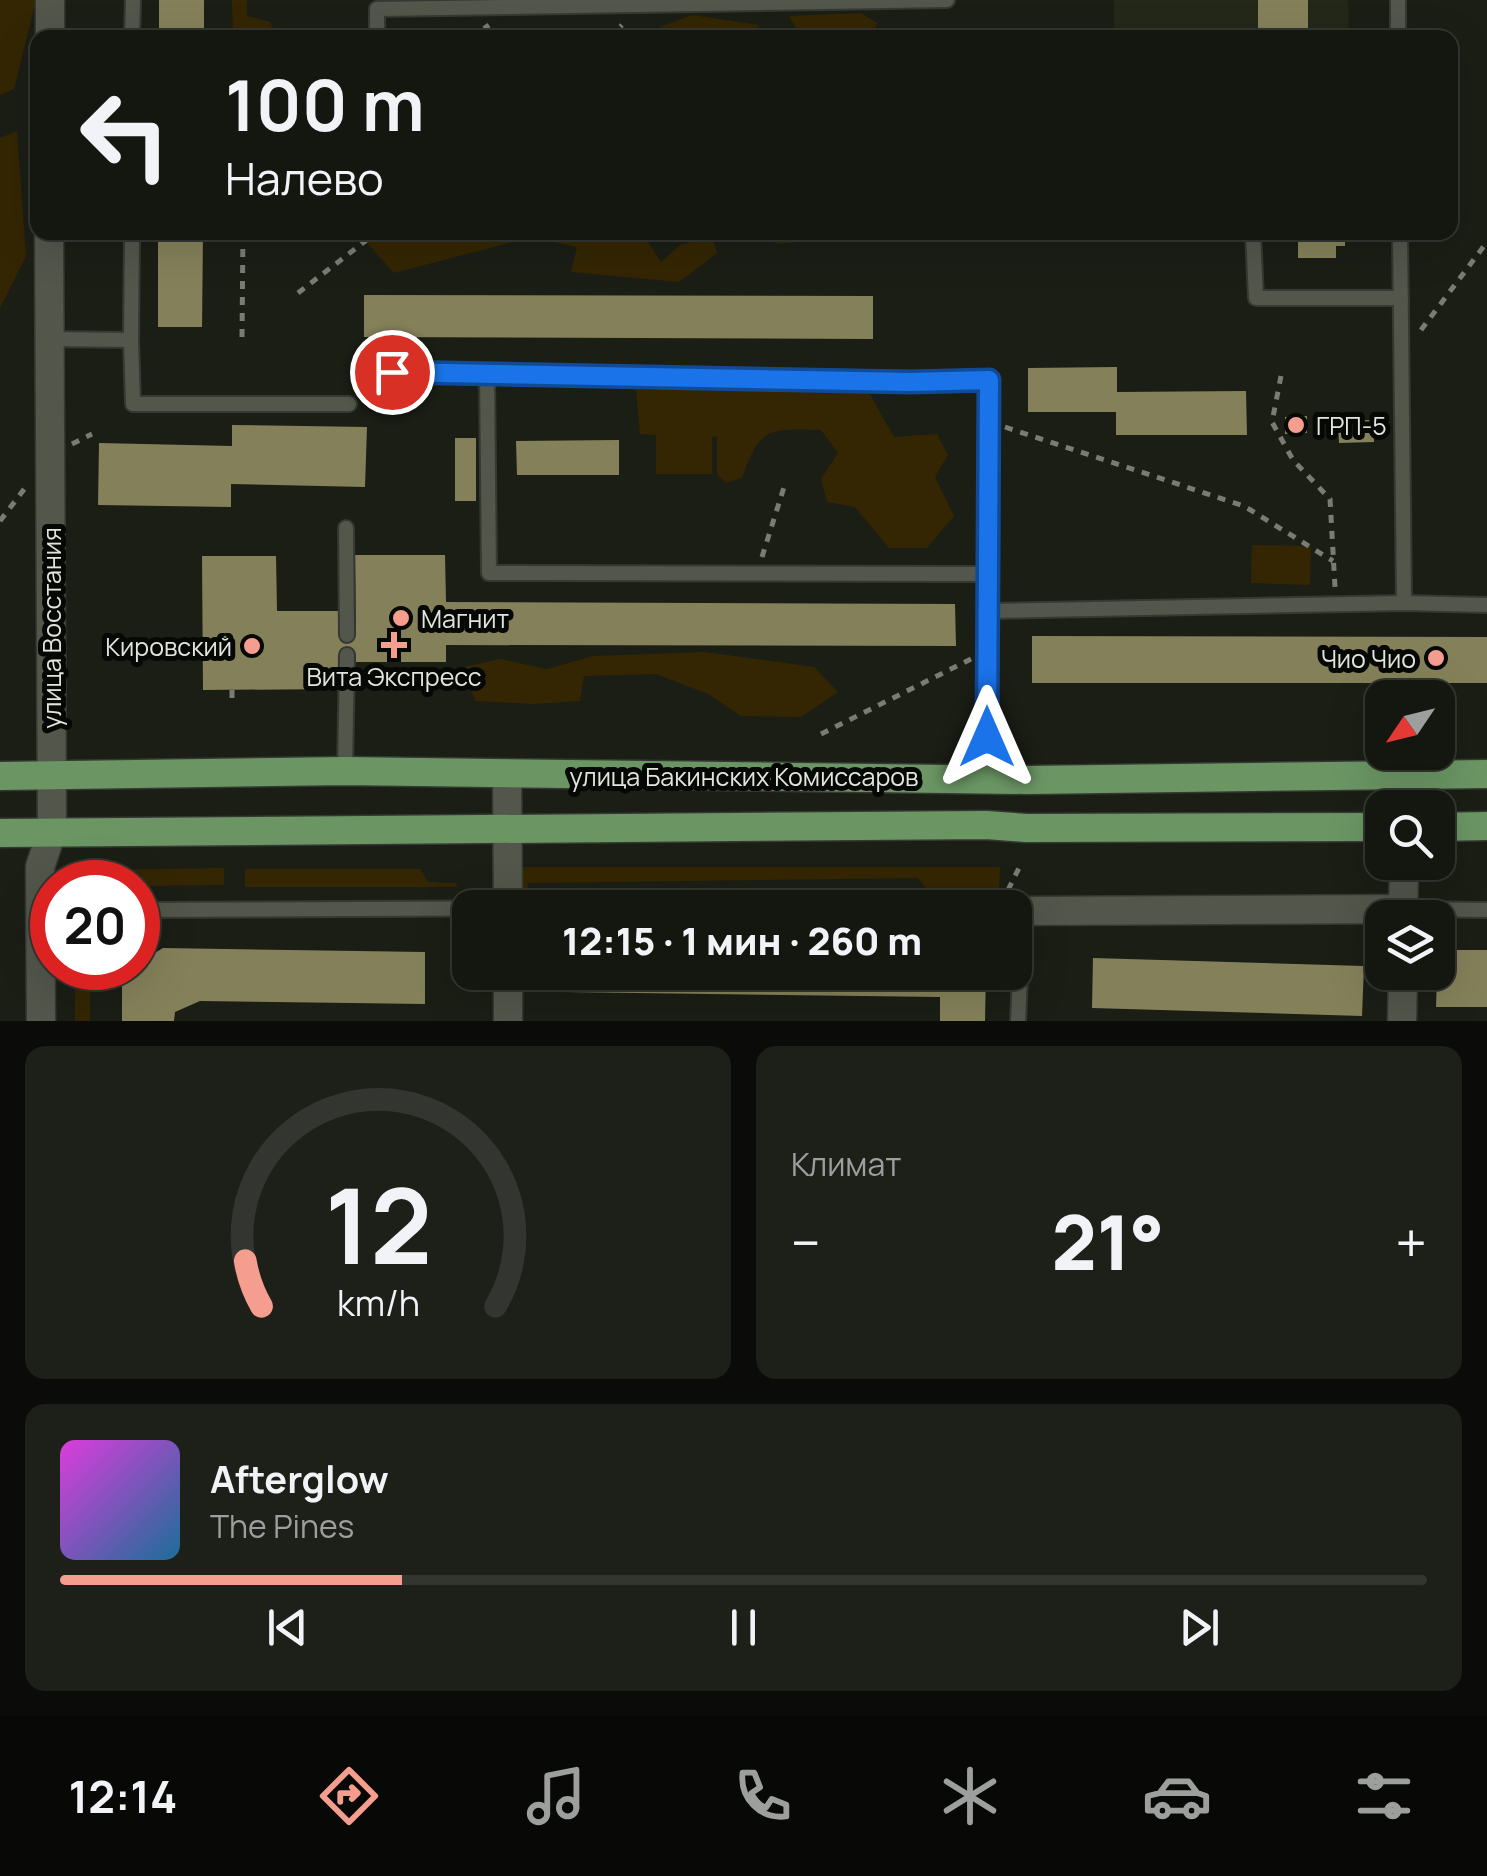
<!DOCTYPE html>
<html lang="ru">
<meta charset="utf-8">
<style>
:root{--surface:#141610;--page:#1d1f19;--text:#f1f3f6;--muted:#9d9f9f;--line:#333530;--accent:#f59d8e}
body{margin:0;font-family:Manrope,sans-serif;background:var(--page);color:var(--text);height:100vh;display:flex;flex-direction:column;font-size:38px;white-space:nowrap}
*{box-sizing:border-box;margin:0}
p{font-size:32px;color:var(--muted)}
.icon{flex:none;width:55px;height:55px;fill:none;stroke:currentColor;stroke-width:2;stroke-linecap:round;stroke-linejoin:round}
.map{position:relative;height:1021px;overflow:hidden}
.details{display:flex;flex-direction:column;gap:25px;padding:25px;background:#0b0c09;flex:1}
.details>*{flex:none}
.top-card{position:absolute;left:30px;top:30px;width:1428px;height:210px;border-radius:20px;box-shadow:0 10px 40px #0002,0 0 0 2px var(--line);background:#141610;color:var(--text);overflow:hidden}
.needle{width:65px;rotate:235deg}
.controls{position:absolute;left:1365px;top:680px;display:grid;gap:20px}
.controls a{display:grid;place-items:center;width:90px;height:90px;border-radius:20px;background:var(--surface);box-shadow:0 10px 40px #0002,0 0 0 2px var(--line);font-size:50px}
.speed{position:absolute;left:30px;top:860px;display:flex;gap:20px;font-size:50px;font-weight:700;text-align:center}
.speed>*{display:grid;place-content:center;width:130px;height:130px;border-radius:50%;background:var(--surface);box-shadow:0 10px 40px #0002,0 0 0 2px var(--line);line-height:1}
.speed .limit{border:15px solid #d22;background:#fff;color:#111}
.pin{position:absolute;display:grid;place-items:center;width:85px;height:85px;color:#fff;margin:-42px;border:5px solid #fff;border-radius:50%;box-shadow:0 2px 10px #0007}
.me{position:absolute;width:110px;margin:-55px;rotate:0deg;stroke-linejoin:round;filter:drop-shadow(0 0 8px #0008)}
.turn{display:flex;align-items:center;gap:35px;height:210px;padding:0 30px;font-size:45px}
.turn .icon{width:130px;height:130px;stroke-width:2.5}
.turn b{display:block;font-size:70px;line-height:85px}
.big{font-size:75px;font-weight:800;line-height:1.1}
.details .widget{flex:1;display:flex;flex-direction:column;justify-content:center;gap:15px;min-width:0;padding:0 35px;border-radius:20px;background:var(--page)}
.details .dial{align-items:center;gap:0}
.dial svg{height:260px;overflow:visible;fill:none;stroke:var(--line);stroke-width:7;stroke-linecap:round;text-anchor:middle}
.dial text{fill:var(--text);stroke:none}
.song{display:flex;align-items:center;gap:30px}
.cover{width:120px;height:120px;border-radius:15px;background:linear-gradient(135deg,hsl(300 70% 55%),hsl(200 70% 35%))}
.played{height:10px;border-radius:5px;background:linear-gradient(90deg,var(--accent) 25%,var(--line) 25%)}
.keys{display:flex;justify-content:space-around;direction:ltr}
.heat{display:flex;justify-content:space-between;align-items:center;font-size:55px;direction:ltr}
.details .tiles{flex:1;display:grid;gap:25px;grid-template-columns:1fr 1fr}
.widget:last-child{grid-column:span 2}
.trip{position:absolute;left:452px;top:890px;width:580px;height:100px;border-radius:20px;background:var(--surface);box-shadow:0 10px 40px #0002,0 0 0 2px var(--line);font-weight:800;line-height:100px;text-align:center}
.tabs{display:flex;height:160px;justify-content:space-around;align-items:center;background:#080906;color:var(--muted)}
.tabs .icon{width:70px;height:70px}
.tabs .selected{color:var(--accent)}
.tabs b{font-size:45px;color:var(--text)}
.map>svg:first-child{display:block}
</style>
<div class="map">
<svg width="1487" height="1021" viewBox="0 0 1487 1021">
<rect width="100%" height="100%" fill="#1b1e15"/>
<!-- built -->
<path fill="#232819" d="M1114,0h234l1,37 -235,1z"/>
<!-- green -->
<g fill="#342603">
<path d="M0,0h36l-22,89 -14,6z"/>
<path d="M232,0h15v16l23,6 7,15h-44z"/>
<path d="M861,13l16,10 -3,14h-73l-12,-21z"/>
<path d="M692,15l67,10 -1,12h-94l-4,-10z"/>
<path d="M17,131l9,125 -26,52v-170z"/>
<path d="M618,233l25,1 18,28 18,-16 33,-11 5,18 -38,29 -108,-10 6,-25 -45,-10 -138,36 -36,-40z"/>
<path d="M760,233h95l-3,3 -74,8z"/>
<path d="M867,389l27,48 43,-3 11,21 -13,22 19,39 -27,32h-38l-34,-41 -28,-5 -6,-23 17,-26 -17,-23c-52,-1 -61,-4 -79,48l-16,5 -9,-9v-38l-5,1v37h-56v-39l-16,-1 -4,-44z"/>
<path d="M1252,545l59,1 -1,39 -59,-2z"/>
<path d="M705,652l109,15 24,25 -37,25 -60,-1 -33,-22 -52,-20 -72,2 -4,25 -47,3 -58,-3 -11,-34 36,-8 47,10 46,-13z"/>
<path d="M519,867h481l-1,30h-66l-15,-19 -390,5 -1,20h-8z"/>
<path d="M224,868v17l-86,1v-4h-28l-1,-12z"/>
<path d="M245,869h175l8,13 27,1 3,4h-213z"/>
<rect x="75" y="968" width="15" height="53"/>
</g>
<!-- building -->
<g fill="#84815a">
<rect x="159" y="0" width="45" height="38"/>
<rect x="1258" y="0" width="50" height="38"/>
<rect x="323" y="33" width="32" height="5"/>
<path d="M158,232h45l-1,95h-44z"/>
<path d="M1298,232h47v14h-9v12h-38z"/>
<path d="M364,295l509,1v43l-509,-2z"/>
<path d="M1117,367v25l129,-1 1,44h-131v-23h-88v-44z"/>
<path d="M1307,416v17l-22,1v-17z"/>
<path d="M1373,420l1,22 -35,1 -1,-22z"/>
<path d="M232,425l135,2 -2,60 -134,-3v23l-133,-2 1,-62 133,3z"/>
<rect x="455" y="438" width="21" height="63"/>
<path d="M619,440v35h-102l-1,-34z"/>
<path d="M355,555h90l1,47 509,2 1,42 -510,-1v17h-90v-7h-17v34l-136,1 -1,-134h74l1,55h61l1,24h17z"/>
<path d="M1032,636l455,1v46h-455z"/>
<path d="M163,948l262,4v52l-225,-3 -25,11 -1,9h-52v-49l16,-4v-5z"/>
<path d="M1438,950h49v57h-51z"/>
<path d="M1093,958l271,8 -2,50 -270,-8z"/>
<path d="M563,972h423l-1,49h-45v-24l-377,-5z"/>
</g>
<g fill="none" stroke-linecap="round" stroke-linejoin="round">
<defs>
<g id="service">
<path d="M1398,0v38"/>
<path d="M132,38l1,-38"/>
<path d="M377,38v-29l570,-9"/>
<path d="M1253,232l3,66h145"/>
<path d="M1400,232l4,371"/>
<path d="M49,339l82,1 1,-108"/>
<path d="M131,340l2,64h216"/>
<path d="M361,372l628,8 -2,397"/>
<path d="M487,372l2,201 499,1"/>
<path d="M346,528l1,107"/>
<path d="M988,611l416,-8 83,2"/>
<path d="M345,771l2,-116"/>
<path d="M1403,909l84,1"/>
<path d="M138,910l401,-2"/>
<path d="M1018,1021l5,-110 -4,1"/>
</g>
<g id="minor">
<path d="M50,38v-38"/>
<path d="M507,775l1,133"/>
<path d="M1023,911l380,-2"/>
<path d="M1403,918l1,-56"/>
<path d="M41,1021l-1,-154 12,-36 -3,-599"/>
<path d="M508,1021v-49"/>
<path d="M1402,1021l1,-49"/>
</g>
<g id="primary">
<path d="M0,776l345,-5 682,9 460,-6"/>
<path d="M1438,827l49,-1"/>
<path d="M0,833l986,-8 40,3 356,-1"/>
</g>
</defs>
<!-- service casing -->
<use href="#service" stroke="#363933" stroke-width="18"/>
<!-- minor casing -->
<use href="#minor" stroke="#363933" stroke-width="31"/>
<!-- primary casing -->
<use href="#primary" stroke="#363933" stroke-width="31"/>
<!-- path -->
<g stroke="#797c74" stroke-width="5" stroke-dasharray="8 8" stroke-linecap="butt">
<path d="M471,38l18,-13"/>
<path d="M609,38l13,-13"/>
<path d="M298,293l79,-61"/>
<path d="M1421,330l66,-88"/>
<path d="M242,337l1,-105"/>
<path d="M1281,376l-9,46 21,38 37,39 5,88"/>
<path d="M1005,427l239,79 89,55"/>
<path d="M72,444l20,-10"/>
<path d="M0,521l25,-33"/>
<path d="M762,557l23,-73"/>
<path d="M232,690v9"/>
<path d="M821,734l150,-75"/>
<path d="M1008,890l14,-28"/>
</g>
<!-- service -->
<use href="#service" stroke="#52564b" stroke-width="14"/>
<!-- minor -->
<use href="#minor" stroke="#52564b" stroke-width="28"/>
<!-- primary -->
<use href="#primary" stroke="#6b9664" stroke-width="28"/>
</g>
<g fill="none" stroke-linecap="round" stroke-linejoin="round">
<defs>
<path id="route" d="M392,372l518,10 79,-2 -2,357"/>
</defs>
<!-- route casing -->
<use href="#route" stroke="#114b97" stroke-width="25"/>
<!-- route -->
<use href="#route" stroke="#1a73e8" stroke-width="18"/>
</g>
<!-- markers -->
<g fill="#f59d8e" stroke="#060805" stroke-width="4">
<circle cx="1296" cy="425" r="10"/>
<circle cx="401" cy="618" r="10"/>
<path d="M389 630h10v10h10v10h-10v10h-10v-10h-10v-10h10z"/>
<circle cx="252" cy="646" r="10"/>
<circle cx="1436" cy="658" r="10"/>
</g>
<g text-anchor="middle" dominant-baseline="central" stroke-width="10" stroke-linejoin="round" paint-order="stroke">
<!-- poi labels -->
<g font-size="25" fill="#e2e5de" stroke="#060805" text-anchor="start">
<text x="1316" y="425">ГРП-5</text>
<text x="421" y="618">Магнит</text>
<text x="232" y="646" text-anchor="end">Кировский</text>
<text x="1416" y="658" text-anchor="end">Чио Чио</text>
<text x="394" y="676" text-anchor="middle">Вита Экспресс</text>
</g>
<!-- street labels -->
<g font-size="25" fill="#e2e5de" stroke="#060805">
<text transform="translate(51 628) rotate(-90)">улица Восстания</text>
<text x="744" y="776">улица Бакинских Комиссаров</text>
</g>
</g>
</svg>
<div class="controls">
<a><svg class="needle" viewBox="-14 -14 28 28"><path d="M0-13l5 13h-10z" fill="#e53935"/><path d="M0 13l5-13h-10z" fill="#9d9f9f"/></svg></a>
<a><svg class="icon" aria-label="search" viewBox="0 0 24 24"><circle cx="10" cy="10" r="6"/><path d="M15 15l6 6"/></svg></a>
<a><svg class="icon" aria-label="layers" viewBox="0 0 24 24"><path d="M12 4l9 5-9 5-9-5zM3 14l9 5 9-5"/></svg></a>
</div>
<div class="speed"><div class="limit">20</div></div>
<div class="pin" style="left:392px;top:372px;background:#d93025"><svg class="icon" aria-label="arrive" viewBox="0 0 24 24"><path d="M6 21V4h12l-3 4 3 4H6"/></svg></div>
<svg class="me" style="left:987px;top:737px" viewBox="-20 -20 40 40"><path d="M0-17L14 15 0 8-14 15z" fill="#1a73e8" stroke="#fff" stroke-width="4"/></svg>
<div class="trip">12:15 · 1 мин · 260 m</div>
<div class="top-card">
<div class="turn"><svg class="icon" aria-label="left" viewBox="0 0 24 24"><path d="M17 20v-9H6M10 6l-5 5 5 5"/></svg><div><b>100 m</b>Налево</div></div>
</div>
</div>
<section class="details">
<div class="tiles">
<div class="widget dial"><svg viewBox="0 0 100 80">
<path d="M14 69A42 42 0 1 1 86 69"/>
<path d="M14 69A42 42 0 0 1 9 55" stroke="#f59d8e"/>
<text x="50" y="56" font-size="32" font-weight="700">12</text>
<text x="50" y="72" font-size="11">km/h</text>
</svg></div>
<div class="widget"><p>Климат</p>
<div class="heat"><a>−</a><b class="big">21°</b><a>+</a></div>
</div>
<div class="widget">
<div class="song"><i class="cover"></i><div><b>Afterglow</b><p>The Pines</p></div></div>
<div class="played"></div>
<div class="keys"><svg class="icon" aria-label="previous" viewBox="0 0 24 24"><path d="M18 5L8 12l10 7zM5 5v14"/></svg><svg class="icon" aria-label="pause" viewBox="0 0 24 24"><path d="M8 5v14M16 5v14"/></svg><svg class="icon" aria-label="next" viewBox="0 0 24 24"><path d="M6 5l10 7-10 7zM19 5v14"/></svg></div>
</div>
</div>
</section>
<nav class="tabs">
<b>12:14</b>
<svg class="icon selected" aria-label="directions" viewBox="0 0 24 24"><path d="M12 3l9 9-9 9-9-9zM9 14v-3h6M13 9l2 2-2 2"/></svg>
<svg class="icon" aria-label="music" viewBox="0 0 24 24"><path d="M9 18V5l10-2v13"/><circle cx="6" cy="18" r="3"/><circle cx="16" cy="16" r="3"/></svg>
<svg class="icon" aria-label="phone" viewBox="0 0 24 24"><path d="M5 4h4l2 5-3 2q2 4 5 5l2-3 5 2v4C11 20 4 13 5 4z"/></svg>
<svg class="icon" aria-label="climate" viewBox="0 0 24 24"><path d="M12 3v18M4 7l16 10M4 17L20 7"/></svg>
<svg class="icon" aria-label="car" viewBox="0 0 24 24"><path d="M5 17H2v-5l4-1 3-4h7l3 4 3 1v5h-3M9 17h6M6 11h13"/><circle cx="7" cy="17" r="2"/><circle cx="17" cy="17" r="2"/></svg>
<svg class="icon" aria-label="filters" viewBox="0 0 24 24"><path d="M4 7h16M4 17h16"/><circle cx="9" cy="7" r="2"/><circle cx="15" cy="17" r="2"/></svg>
</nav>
